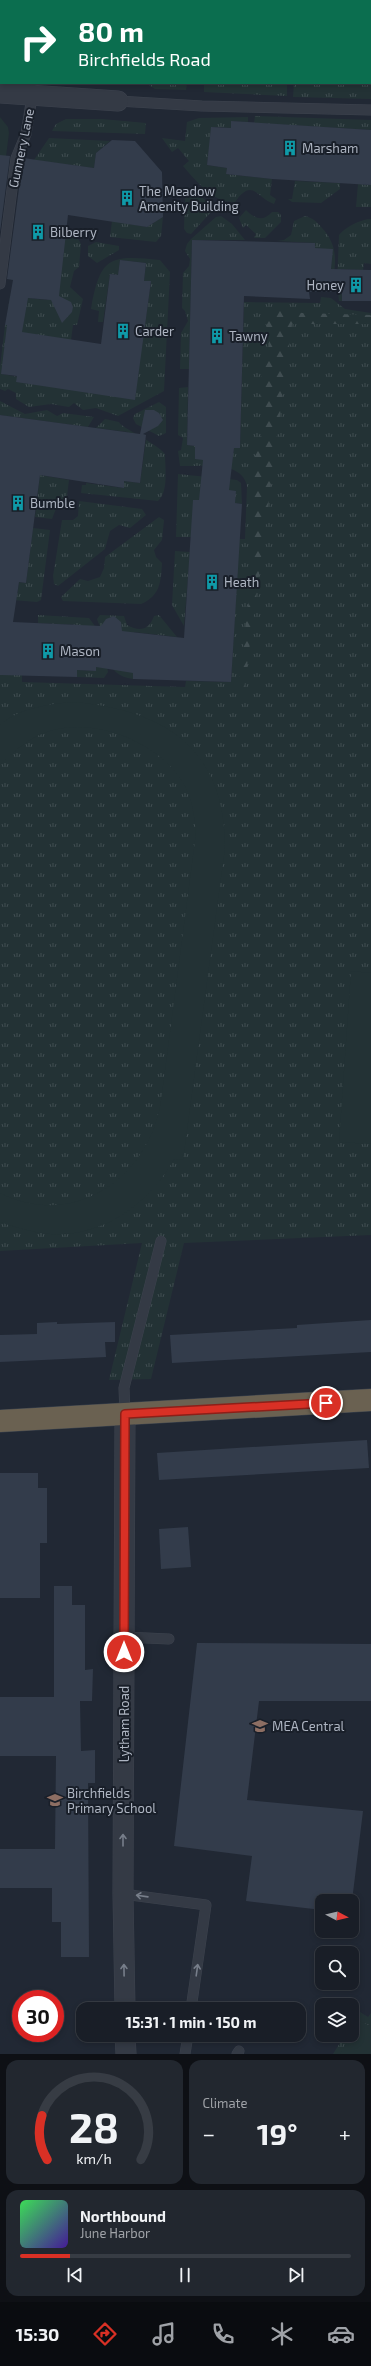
<!DOCTYPE html>
<meta charset="utf-8">
<style>
:root{--surface:#191e27;--page:#22272f;--text:#f1f3f6;--muted:#9fa2a7;--line:#373c44;--accent:#d93025}
body{margin:0;font-family:"Exo 2",sans-serif;background:var(--page);color:var(--text);height:100vh;display:flex;flex-direction:column;font-size:15px;white-space:nowrap}
*{box-sizing:border-box;margin:0}
p{font-size:13px;color:var(--muted)}
.icon{flex:none;width:22px;height:22px;fill:none;stroke:currentColor;stroke-width:2;stroke-linecap:round;stroke-linejoin:round}
.map{position:relative;height:2054px;overflow:hidden}
.panel{display:flex;flex-direction:column;gap:6px;padding:6px;background:#0e1015;flex:1}
.panel>*{flex:none}
.guide{position:absolute;left:0px;top:0px;width:371px;height:84px;box-shadow:0 2px 6px #0003,0 0 0 1px var(--line);background:#0b6e4f;color:#fff;overflow:hidden}
.needle{width:26px;rotate:97deg}
.tools{position:absolute;left:315px;top:1894px;display:grid;gap:8px}
.tools a{display:grid;place-items:center;width:44px;height:44px;border-radius:8px;background:var(--surface);box-shadow:0 2px 6px #0003,0 0 0 1px var(--line);font-size:20px}
.speed{position:absolute;left:12px;top:1990px;display:flex;gap:8px;font-size:20px;font-weight:700;text-align:center}
.speed>*{display:grid;place-content:center;width:52px;height:52px;border-radius:50%;background:var(--surface);box-shadow:0 2px 6px #0003,0 0 0 1px var(--line);line-height:1}
.speed .limit{border:6px solid #d22;background:#fff;color:#111}
.pin{position:absolute;display:grid;place-items:center;width:34px;height:34px;color:#fff;margin:-17px;border:2px solid #fff;border-radius:50%;box-shadow:0 1px 4px #0007}
.me{position:absolute;width:44px;margin:-22px;rotate:0deg;stroke-linejoin:round;filter:drop-shadow(0 0 3px #0008)}
.turn{display:flex;align-items:center;gap:14px;height:84px;padding:0 12px;font-size:18px}
.turn .icon{width:52px;height:52px;stroke-width:2.5}
.turn b{display:block;font-size:28px;line-height:34px}
.big{font-size:30px;font-weight:700;line-height:1.1}
.panel .tile{flex:1;display:flex;flex-direction:column;justify-content:center;gap:6px;min-width:0;padding:0 14px;border-radius:12px;background:var(--page)}
.panel .dial{align-items:center;gap:0}
.dial svg{height:104px;overflow:visible;fill:none;stroke:var(--line);stroke-width:7;stroke-linecap:round;text-anchor:middle}
.dial text{fill:var(--text);stroke:none}
.song{display:flex;align-items:center;gap:12px}
.cover{width:48px;height:48px;border-radius:6px;background:linear-gradient(135deg,hsl(130 70% 55%),hsl(260 70% 35%))}
.played{height:4px;border-radius:2px;background:linear-gradient(90deg,var(--accent) 15%,var(--line) 15%)}
.keys{display:flex;justify-content:space-around;direction:ltr}
.heat{display:flex;justify-content:space-between;align-items:center;font-size:22px;direction:ltr}
.panel .tiles{flex:1;display:grid;gap:6px;grid-template-columns:1fr 1fr}
.tile:last-child{grid-column:span 2}
.trip{position:absolute;left:76px;top:2002px;width:230px;height:40px;border-radius:12px;background:var(--surface);box-shadow:0 2px 6px #0003,0 0 0 1px var(--line);font-weight:700;line-height:40px;text-align:center}
.tabs{display:flex;height:64px;justify-content:space-around;align-items:center;background:#0a0c10;color:var(--muted)}
.tabs .icon{width:28px;height:28px}
.tabs .on{color:var(--accent)}
.tabs b{font-size:18px;color:var(--text)}
.map>svg:first-child{display:block}
</style>
<div class="map">
<svg width="371" height="2054" viewBox="0 0 371 2054">
<defs>
<pattern id="grass-tufts" width="24" height="20" patternUnits="userSpaceOnUse"><rect width="24" height="20" fill="#233235"/><path d="M3 7l-1-3M5 7V3M7 7l1-3M15 17l-1-3M17 17v-4M19 17l1-3" fill="none" stroke="#404d51"/></pattern>
<pattern id="forest-firs" width="22" height="20" patternUnits="userSpaceOnUse"><rect width="22" height="20" fill="#233235"/><path d="M5 1l3.5 6h-7zM16 11l3.5 6h-7z" fill="#404d51"/></pattern>
</defs>
<rect width="100%" height="100%" fill="#212834"/>
<!-- grass -->
<g fill="url(#grass-tufts)">
<path d="M370,38l1,61 -78,-2 1,-14h76z"/>
<path d="M146,83h41l-1,7 -31,-1z"/>
<path d="M204,83h83v13l-83,-4z"/>
<path d="M255,116l116,4v10l-117,-7z"/>
<path d="M248,117v5l-17,-1v7l-19,-1 -5,38 20,3 -1,6 46,5 -2,16 6,4 -2,5c-18,-6 -21,-27 -39,-2 -20,2 -39,-21 -52,-36l6,-5 -11,-13 -6,4 -10,-14 23,3 2,-19 12,-4z"/>
<path d="M66,119h36l44,4 -1,11 -93,-3 4,-7z"/>
<path d="M49,138l61,3 -14,12 -2,15 -60,-8z"/>
<path d="M295,181l45,2v6l-19,14 -29,-1 -4,-3h4z"/>
<path d="M358,184l13,1v22h-15z"/>
<path d="M190,193c9,2 20,7 22,18l-21,23 -4,-1 -3,-4 1,-33z"/>
<path d="M246,210c9,9 17,12 26,2h6l3,3v7l-16,16h-11l2,-4 -10,-9 -3,3 -4,-10z"/>
<path d="M221,216l11,8 13,16h-53l-3,129h-9l1,-36 7,-12 -3,-10 -3,-3 1,-35 6,-7 1,-7 -5,-8 2,-7 4,-5 25,-22z"/>
<path d="M305,216c8,2 12,6 17,12 18,19 14,40 8,63l2,-41 -17,-2v-5l-38,-2 7,-1 7,-5 3,-14z"/>
<path d="M163,217l-2,19 -5,6 -46,-5 2,-16 35,6z"/>
<path d="M371,219v45l-7,-1 -1,7 -22,-1 1,32h-3l-2,-17 2,-49c6,-8 22,-16 32,-16z"/>
<path d="M65,235l12,2 4,7 -2,23 -5,4 -4,16 13,12 -6,26h-4l-2,15 -65,-5 -4,39 132,25 17,-117 -7,-1 2,-18 -26,-3 -2,15 -8,-1 -7,48h-5l1,-11 -8,-2c9,-53 19,-54 69,-49l10,12 -6,119 -46,25 -22,-8 -13,2 -9,-7 -5,4 -18,-3 -22,3 -13,-8v-6l-8,-4 -3,2 -5,-2v-22l5,-42 20,-13 -17,-3 2,-13 37,4z"/>
<path d="M96,242l23,4v4l-22,13 -9,-7v-10z"/>
<path d="M321,297l10,1 14,11 26,4v922l-187,8 -33,136 -42,1 33,-137 -142,8v-576h22v7l163,5 1,-6 45,1 8,-143h6l2,-53c-5,-26 -46,-19 -67,-20l-2,-15 3,-1 2,-12 -5,-3 1,-47 9,-1 -1,58 8,1v13l37,2 2,-13h6l4,-146 76,1z"/>
<path d="M0,401l25,13 22,-4 10,6 6,-3 31,4 -6,10 -88,-12z"/>
<path d="M159,402l7,5v26l-7,3 -23,-12 -3,-6 2,-4z"/>
<path d="M105,419l14,3c2,6 38,21 46,32 0,14 4,37 -7,47l-77,-8 1,-8h4v-2l37,5 1,-7 16,2 6,-44 -19,-2 1,-5 -32,-4z"/>
<path d="M178,474l59,6 4,3 1,21 -7,-1v-12l-34,-2 -10,48h-15z"/>
<path d="M40,475l29,5 -2,16 -10,10 -5,13 -17,-2z"/>
<path d="M79,501l63,8 4,6 -16,13 -11,-3 -9,6 -5,18 -47,37 -4,-2 -1,-8 9,-56h11l5,-4z"/>
<path d="M159,517l5,3 -2,20 -8,10 2,7 6,6c-1,19 -2,33 -21,41l-78,-3 -2,-4 19,-18 8,2 12,-4 4,-9 1,-11z"/>
<path d="M33,528l17,2 -9,70 -4,2 -37,-3v-5l17,2 2,-14 7,1z"/>
<path d="M175,551l15,1 -6,74 -12,-21z"/>
<path d="M38,615l51,3 11,15 8,39 -4,6 -27,-1v-7l19,1 -16,-46 -42,-2z"/>
<path d="M100,615l24,1 3,9c13,7 22,5 27,-9l5,-1 18,22 -43,-5 -1,47c-29,-4 -23,-25 -30,-46 -1,-5 -5,-9 -6,-14z"/>
<path d="M360,2012l8,5 3,-4v41h-38l12,-19h7v-11z"/>
</g>
<!-- forest -->
<path fill="url(#forest-firs)" d="M284,308l18,5 69,2v9h-79l-48,365h-6l12,-99 3,-59 -2,-48 3,-24 7,-24 1,-23 -3,-29 9,-27 1,-15 -4,-28 5,-4z"/>
<!-- pitch -->
<g fill="#233235">
<path d="M0,117l8,10 1,6 -9,71z"/>
<path d="M73,702c93,8 152,47 152,146l-42,312 -9,-1c-22,40 -61,71 -108,75 -22,2 -46,-5 -66,-12v-29c74,37 149,-15 161,-92l35,-268c-2,-16 -3,-32 -11,-47 -24,-44 -93,-72 -141,-53 -17,7 -31,19 -44,32v-40c19,-17 49,-21 73,-23z"/>
<path d="M351,971l20,2v171l-32,-2z"/>
<path d="M361,2021l10,6v27h-31z"/>
</g>
<!-- building -->
<g fill="#333c4b">
<path d="M231,121l140,9v55l-99,-6 -46,-5 1,-6 -20,-3 4,-38 20,1z"/>
<path d="M112,140l23,1 27,31 1,45 -16,10 -79,-12 -9,81 12,6 2,5 -1,5 -10,11 -11,-23 -23,-2 -6,34 79,12 9,-70 8,1 2,-15 26,3 -2,18h7l-16,119 -119,-18 1,-6 -16,-2 6,-49h-2l8,-45 -6,-1 16,-121 71,10 2,-15z"/>
<path d="M0,155l10,1 -10,76z"/>
<path d="M192,240l123,3v5l18,1 -2,20 40,1v31h-29v-9h-33l1,7 -66,-3 -4,152h-6l-5,42 7,1 -1,12 7,1 -11,178 -98,-3v-6l-37,-6v4l-19,-1v7l-77,-2v-260l140,19 5,-24h9l5,3 4,7 -5,6 -15,8 3,1 -6,48 -16,-2v7l-84,-13 -14,108 -7,-1 -6,40 88,4 5,-7 8,-3 7,6 1,9 62,7 9,-138h6l4,-40 -8,-1v-13l-8,-1z"/>
<path d="M371,1320v32l-199,11 -2,-28 127,-7v-3z"/>
<path d="M57,1322v2l58,-2v20h-10l1,15 -106,5v-27l37,-1v-11z"/>
<path d="M367,1440l2,28 -210,12 -2,-27z"/>
<path d="M0,1473h38v15h9v55h-7v55h-40z"/>
<path d="M188,1527l3,40 -30,2 -2,-40z"/>
<path d="M54,1586h18v19h13v65l8,-1 -1,32h-12l1,50 14,-1v33h-7l1,174h-28v-35h-9v-34h-52v-39h55l1,-93h-56v-59h54z"/>
<path d="M197,1643l174,1v57h-112l-12,99 116,11 -11,90h-30v9l-76,-9 6,-45 -78,-10z"/>
</g>
<g fill="none" stroke-linecap="round" stroke-linejoin="round">
<defs>
<g id="lane">
<path d="M31,1v-1"/>
<path d="M118,101l84,5 169,4"/>
<path d="M0,284l16,-126 10,-24 6,-37 -2,-14"/>
<path d="M125,1414l-1,-26 37,-147"/>
<path d="M124,1637l45,2"/>
<path d="M123,1894l83,11 -15,104"/>
<path d="M185,2054l3,-19"/>
<path d="M237,2054l2,-3"/>
</g>
<g id="street">
<path d="M0,93l118,8"/>
<path d="M125,1414l-2,480 2,115"/>
<path d="M125,2035l1,19"/>
</g>
<path id="highway" d="M0,1421l371,-21"/>
</defs>
<!-- lane casing -->
<use href="#lane" stroke="#3d434e" stroke-width="11"/>
<!-- street casing -->
<use href="#street" stroke="#3d434e" stroke-width="21"/>
<!-- highway casing -->
<use href="#highway" stroke="#3e454f" stroke-width="23"/>
<!-- lane -->
<use href="#lane" stroke="#343a45" stroke-width="10"/>
<!-- street -->
<use href="#street" stroke="#343a45" stroke-width="20"/>
<!-- highway -->
<use href="#highway" stroke="#6a6151" stroke-width="22"/>
</g>
<!-- one-way arrows -->
<defs><path id="oneway-shaft" d="M-6 0H5M1.5-3L5.5 0L1.5 3" fill="none" stroke-width="1.6" stroke-linecap="round" stroke-linejoin="round"/></defs>
<g stroke="#777e8a">
<use href="#oneway-shaft" transform="translate(123 1840) rotate(-90)"/>
<use href="#oneway-shaft" transform="translate(142 1896) rotate(-172)"/>
<use href="#oneway-shaft" transform="translate(124 1970) rotate(-91)"/>
<use href="#oneway-shaft" transform="translate(197 1970) rotate(-82)"/>
</g>
<g fill="none" stroke-linecap="round" stroke-linejoin="round">
<defs>
<path id="route" d="M124,1652l1,-238 201,-11"/>
</defs>
<!-- route casing -->
<use href="#route" stroke="#8d1f18" stroke-width="10"/>
<!-- route -->
<use href="#route" stroke="#d93025" stroke-width="7"/>
</g>
<!-- icons -->
<defs>
<symbol id="building-bare" viewBox="-9 -9 18 18"><path d="M-4-6H4V6H1V3H-1V6H-4ZM-2.5-4.3h1.7v1.8h-1.7ZM.8-4.3h1.7v1.8H.8ZM-2.5-1h1.7V.8h-1.7ZM.8-1h1.7V.8H.8Z" fill="#0f9aa8" stroke="#191f29" stroke-width="2.5" paint-order="stroke"/></symbol>
<symbol id="school-bare" viewBox="-9 -9 18 18"><path d="M0-5L7-2L0 1L-7-2ZM-4 1L0 2.5L4 1V4Q0 6-4 4Z" fill="#8d6e63" stroke="#191f29" stroke-width="2.5" paint-order="stroke"/></symbol>
</defs>
<g fill-rule="evenodd">
<use href="#building-bare" x="279" y="137" width="22" height="22"/>
<use href="#building-bare" x="116" y="187" width="22" height="22"/>
<use href="#building-bare" x="27" y="221" width="22" height="22"/>
<use href="#building-bare" x="345" y="274" width="22" height="22"/>
<use href="#building-bare" x="112" y="320" width="22" height="22"/>
<use href="#building-bare" x="206" y="325" width="22" height="22"/>
<use href="#building-bare" x="7" y="492" width="22" height="22"/>
<use href="#building-bare" x="201" y="571" width="22" height="22"/>
<use href="#building-bare" x="37" y="640" width="22" height="22"/>
<use href="#school-bare" x="249" y="1715" width="22" height="22"/>
<use href="#school-bare" x="44" y="1789" width="22" height="22"/>
</g>
<g text-anchor="middle" dominant-baseline="central" stroke-width="4" stroke-linejoin="round" paint-order="stroke">
<!-- street labels -->
<g font-size="13" fill="#aeb5c2" stroke="#191f29">
<text transform="translate(21 148) rotate(-78)">Gunnery Lane</text>
<text transform="translate(124 1724) rotate(-90)">Lytham Road</text>
</g>
<!-- poi labels -->
<g font-size="13" fill="#aeb5c2" stroke="#191f29" text-anchor="start">
<text x="302" y="148">Marsham</text>
<text x="139" y="191">The Meadow<tspan x="139" dy="15">Amenity Building</tspan></text>
<text x="50" y="232">Bilberry</text>
<text x="344" y="285" text-anchor="end">Honey</text>
<text x="135" y="331">Carder</text>
<text x="229" y="336">Tawny</text>
<text x="30" y="503">Bumble</text>
<text x="224" y="582">Heath</text>
<text x="60" y="651">Mason</text>
<text x="272" y="1726">MEA Central</text>
<text x="67" y="1793">Birchfields<tspan x="67" dy="15">Primary School</tspan></text>
</g>
</g>
</svg>
<div class="tools">
<a><svg class="needle" viewBox="-14 -14 28 28"><path d="M0-13l5 13h-10z" fill="#e53935"/><path d="M0 13l5-13h-10z" fill="#9fa2a7"/></svg></a>
<a><svg class="icon" aria-label="search" viewBox="0 0 24 24"><circle cx="10" cy="10" r="6"/><path d="M15 15l6 6"/></svg></a>
<a><svg class="icon" aria-label="layers" viewBox="0 0 24 24"><path d="M12 4l9 5-9 5-9-5zM3 14l9 5 9-5"/></svg></a>
</div>
<div class="speed"><div class="limit">30</div></div>
<div class="pin" style="left:326px;top:1403px;background:#d93025"><svg class="icon" aria-label="arrive" viewBox="0 0 24 24"><path d="M6 21V4h12l-3 4 3 4H6"/></svg></div>
<svg class="me" style="left:124px;top:1652px" viewBox="-20 -20 40 40"><circle r="17" fill="#d93025" stroke="#fff" stroke-width="3"/><path d="M0-11L8 9 0 5-8 9z" fill="#fff"/></svg>
<div class="trip">15:31 · 1 min · 150 m</div>
<div class="guide">
<div class="turn"><svg class="icon" aria-label="right" viewBox="0 0 24 24"><path d="M7 20v-9h11M14 6l5 5-5 5"/></svg><div><b>80 m</b>Birchfields Road</div></div>
</div>
</div>
<section class="panel">
<div class="tiles">
<div class="tile dial"><svg viewBox="0 0 100 80">
<path d="M14 69A42 42 0 1 1 86 69"/>
<path d="M14 69A42 42 0 0 1 10 35" stroke="#d93025"/>
<text x="50" y="56" font-size="32" font-weight="700">28</text>
<text x="50" y="72" font-size="11">km/h</text>
</svg></div>
<div class="tile"><p>Climate</p>
<div class="heat"><a>−</a><b class="big">19°</b><a>+</a></div>
</div>
<div class="tile">
<div class="song"><i class="cover"></i><div><b>Northbound</b><p>June Harbor</p></div></div>
<div class="played"></div>
<div class="keys"><svg class="icon" aria-label="previous" viewBox="0 0 24 24"><path d="M18 5L8 12l10 7zM5 5v14"/></svg><svg class="icon" aria-label="pause" viewBox="0 0 24 24"><path d="M8 5v14M16 5v14"/></svg><svg class="icon" aria-label="next" viewBox="0 0 24 24"><path d="M6 5l10 7-10 7zM19 5v14"/></svg></div>
</div>
</div>
</section>
<nav class="tabs">
<b>15:30</b>
<svg class="icon on" aria-label="directions" viewBox="0 0 24 24"><path d="M12 3l9 9-9 9-9-9zM9 14v-3h6M13 9l2 2-2 2"/></svg>
<svg class="icon" aria-label="music" viewBox="0 0 24 24"><path d="M9 18V5l10-2v13"/><circle cx="6" cy="18" r="3"/><circle cx="16" cy="16" r="3"/></svg>
<svg class="icon" aria-label="phone" viewBox="0 0 24 24"><path d="M5 4h4l2 5-3 2q2 4 5 5l2-3 5 2v4C11 20 4 13 5 4z"/></svg>
<svg class="icon" aria-label="climate" viewBox="0 0 24 24"><path d="M12 3v18M4 7l16 10M4 17L20 7"/></svg>
<svg class="icon" aria-label="car" viewBox="0 0 24 24"><path d="M5 17H2v-5l4-1 3-4h7l3 4 3 1v5h-3M9 17h6M6 11h13"/><circle cx="7" cy="17" r="2"/><circle cx="17" cy="17" r="2"/></svg>
</nav>
